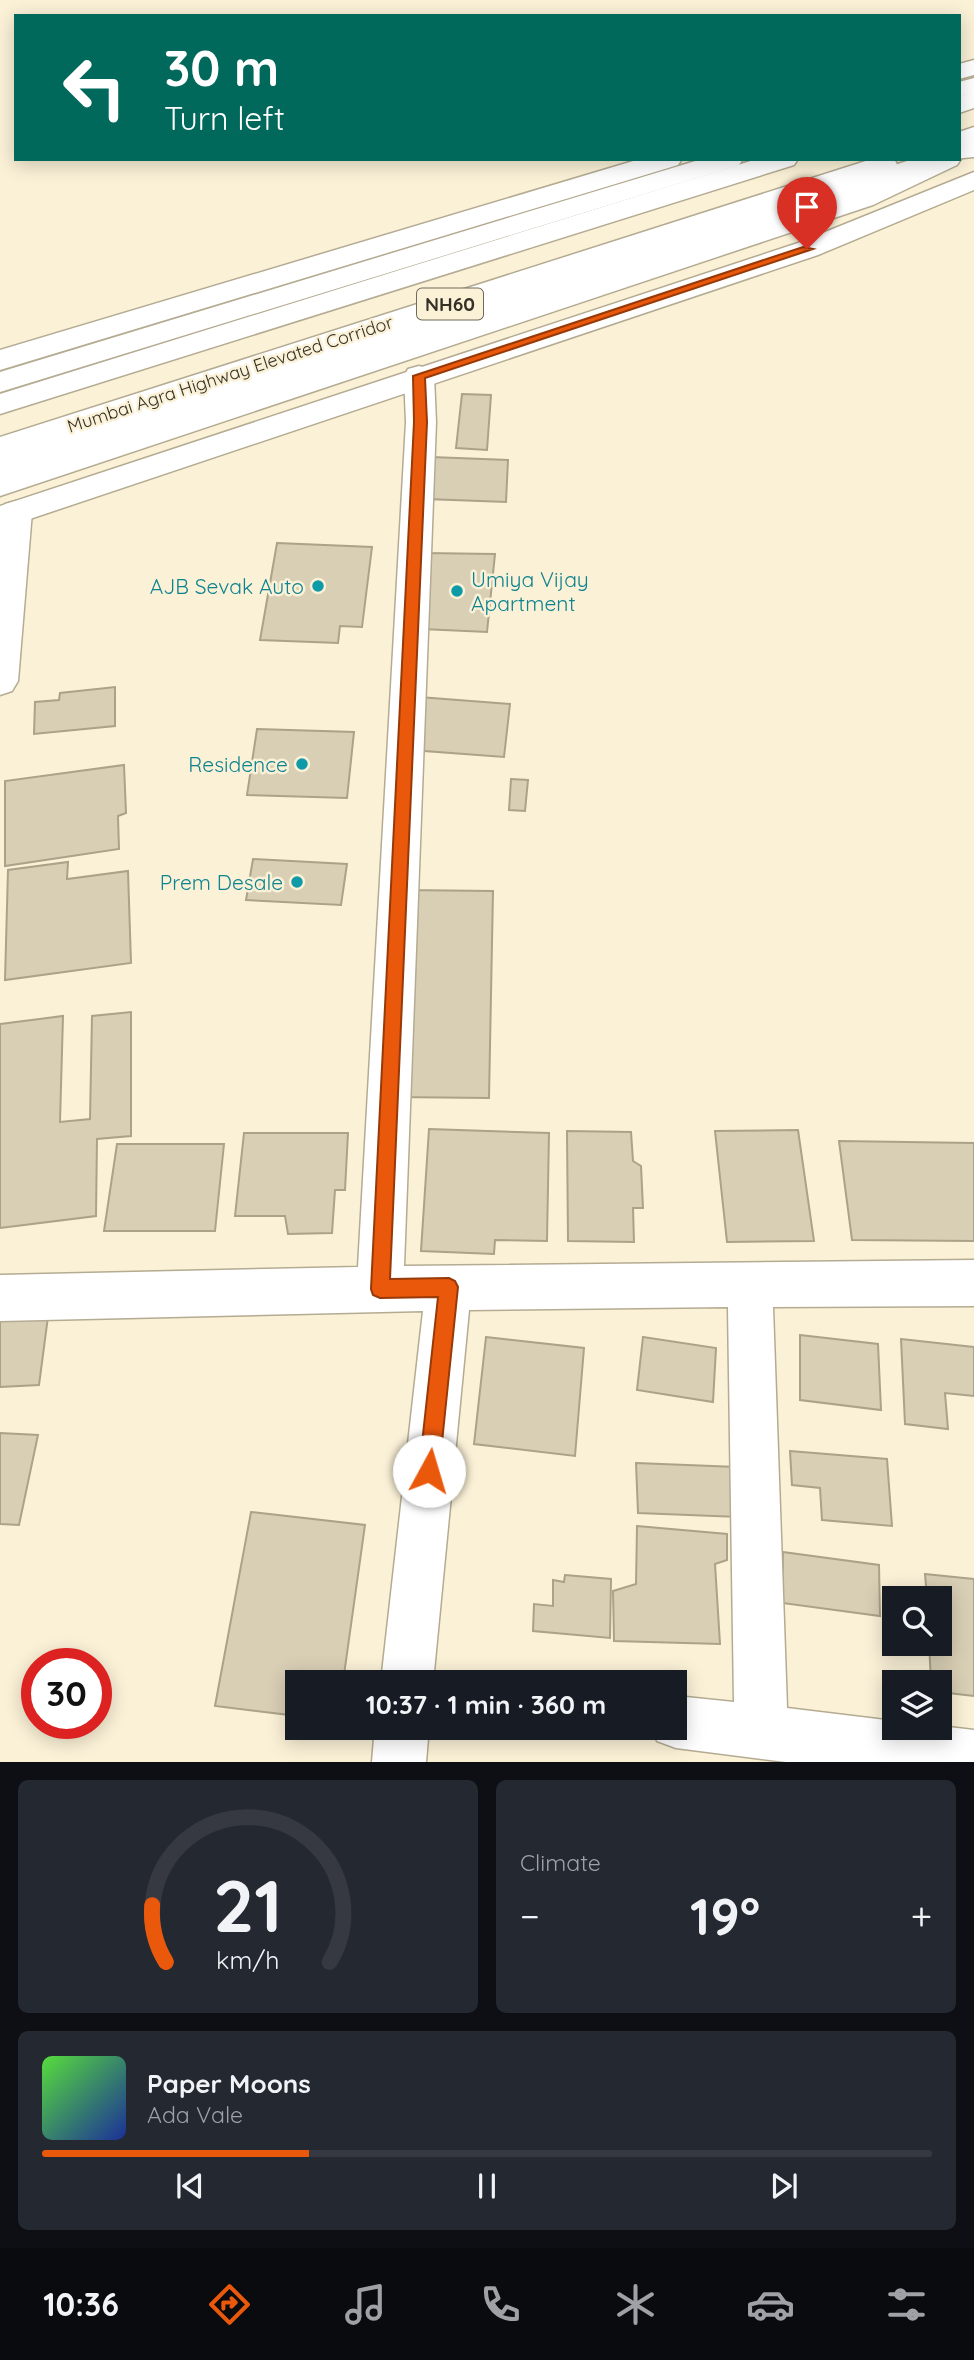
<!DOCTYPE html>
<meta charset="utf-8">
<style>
:root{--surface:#171b24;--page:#242831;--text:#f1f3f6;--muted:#9ea1a6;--line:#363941;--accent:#ea580c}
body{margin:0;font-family:Quicksand,sans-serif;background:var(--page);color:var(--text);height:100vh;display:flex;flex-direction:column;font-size:26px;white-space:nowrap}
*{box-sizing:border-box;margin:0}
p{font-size:23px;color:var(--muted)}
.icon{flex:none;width:38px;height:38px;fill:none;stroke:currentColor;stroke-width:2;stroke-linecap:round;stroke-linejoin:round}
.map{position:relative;height:1762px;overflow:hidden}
.sheet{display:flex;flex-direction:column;gap:18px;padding:18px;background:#0d0f14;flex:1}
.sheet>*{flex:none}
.banner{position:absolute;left:14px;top:14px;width:947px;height:147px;border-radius:0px;box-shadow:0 4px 18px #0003;background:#00695c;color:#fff;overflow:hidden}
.controls{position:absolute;left:882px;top:1586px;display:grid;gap:14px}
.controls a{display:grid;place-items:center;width:70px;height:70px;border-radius:0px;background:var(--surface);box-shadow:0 4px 18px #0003;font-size:35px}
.speed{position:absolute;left:21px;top:1648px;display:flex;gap:14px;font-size:35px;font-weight:700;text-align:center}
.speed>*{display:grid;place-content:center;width:91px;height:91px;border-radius:50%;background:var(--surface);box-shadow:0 4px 18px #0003;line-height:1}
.speed .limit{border:10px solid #d22;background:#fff;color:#111}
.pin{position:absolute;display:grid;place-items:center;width:60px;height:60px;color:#fff;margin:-72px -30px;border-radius:50% 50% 50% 0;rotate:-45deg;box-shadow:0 0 7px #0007}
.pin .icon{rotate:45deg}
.me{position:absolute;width:77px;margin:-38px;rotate:6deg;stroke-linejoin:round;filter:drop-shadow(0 0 5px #0008)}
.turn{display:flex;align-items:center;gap:24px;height:147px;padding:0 35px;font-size:32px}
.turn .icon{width:91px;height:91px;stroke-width:2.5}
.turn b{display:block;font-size:49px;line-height:60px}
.big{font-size:52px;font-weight:700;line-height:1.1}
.sheet .tile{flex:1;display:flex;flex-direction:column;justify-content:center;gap:10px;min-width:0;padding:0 24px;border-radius:10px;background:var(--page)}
.sheet .dial{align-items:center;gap:0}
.dial svg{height:182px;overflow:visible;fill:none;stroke:var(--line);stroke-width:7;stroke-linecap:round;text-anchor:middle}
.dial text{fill:var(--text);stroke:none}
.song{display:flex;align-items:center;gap:21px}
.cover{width:84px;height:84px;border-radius:10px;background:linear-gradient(135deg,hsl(110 70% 55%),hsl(230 70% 35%))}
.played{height:7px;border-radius:4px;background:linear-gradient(90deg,var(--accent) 30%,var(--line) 30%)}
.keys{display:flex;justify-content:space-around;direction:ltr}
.heat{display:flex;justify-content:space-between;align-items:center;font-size:38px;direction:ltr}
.sheet .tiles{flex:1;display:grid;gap:18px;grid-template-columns:1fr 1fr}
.tile:last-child{grid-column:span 2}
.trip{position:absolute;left:285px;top:1670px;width:402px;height:70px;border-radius:0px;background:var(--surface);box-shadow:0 4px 18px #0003;font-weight:700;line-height:70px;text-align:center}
.tabs{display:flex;height:112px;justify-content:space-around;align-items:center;background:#090b0e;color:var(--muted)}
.tabs .icon{width:49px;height:49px}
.tabs .on{color:var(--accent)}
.tabs b{font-size:32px;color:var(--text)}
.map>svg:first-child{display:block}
</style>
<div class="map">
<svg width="974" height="1762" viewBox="0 0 974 1762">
<rect width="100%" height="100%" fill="#fbf1d7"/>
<!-- building -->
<g fill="#d9cfb5" stroke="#aca289" stroke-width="2">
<path d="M462,394l29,1 -4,55 -31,-2z"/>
<path d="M431,457l77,3 -2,42 -80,-3z"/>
<path d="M277,543l95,4 -10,80 -22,-1 -2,17 -78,-3z"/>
<path d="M424,553l71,1 -8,78 -65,-3z"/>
<path d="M115,687v39l-81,8 1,-32 24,-2 1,-7z"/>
<path d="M419,697l91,7 -6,53 -93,-7z"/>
<path d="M257,729l97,3 -7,66 -100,-3z"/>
<path d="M124,765l2,48 -8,3 1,33 -114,17v-85z"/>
<path d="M511,779l17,1 -3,31 -16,-1z"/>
<path d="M253,859l94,5 -6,41 -95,-5z"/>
<path d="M68,862l-1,17 61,-8 3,92 -126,17 3,-110z"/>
<path d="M404,890l89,1 -4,207 -96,-1z"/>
<path d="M131,1012v124l-34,3 -1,77 -96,12v-204l63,-8 -3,106 30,-3 2,-103z"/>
<path d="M429,1129l120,4 -2,108 -52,-1 -1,14 -73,-3z"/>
<path d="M798,1130l16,111 -87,1 -12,-111z"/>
<path d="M567,1131l64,1 2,29 8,5 2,42h-10l1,34 -66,-1z"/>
<path d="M244,1133h104l-3,57h-10l-3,43 -44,1 -3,-18h-50z"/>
<path d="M839,1141l135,2v98l-122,-1z"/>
<path d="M117,1144h107l-9,87h-111z"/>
<path d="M49,1309l-10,76 -39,2v-76z"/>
<path d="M800,1335l78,9 3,66 -81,-10z"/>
<path d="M486,1337l98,11 -9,108 -101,-12z"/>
<path d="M643,1337l73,11 -3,54 -76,-12z"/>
<path d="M901,1339l73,8v49l-29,-3 3,36 -43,-5z"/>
<path d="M0,1433l38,2 -19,90 -19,-1z"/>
<path d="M790,1451l97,8 5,67 -70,-6 -2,-32 -28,-3z"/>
<path d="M636,1463l101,4 2,50 -101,-4z"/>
<path d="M251,1512l114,13 -22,157h-45v34l-83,-10z"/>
<path d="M637,1526l90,8v26l-12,4 5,80 -106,-3 -1,-50 23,-7z"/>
<path d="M783,1552l96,13 1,51 -98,-13z"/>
<path d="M925,1574l49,5v117l-34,-4v-10h-9l-2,-39h11v-45h-13z"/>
<path d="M565,1575l46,4 -1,59 -77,-7 1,-27 19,2v-26l11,2z"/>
</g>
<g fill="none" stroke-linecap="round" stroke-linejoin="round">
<defs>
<g id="street">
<path d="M419,366l11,3 4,7 2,46 -32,844 570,-6v46l-201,1 14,401 107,13v6l46,-1 34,4v32h-188l-110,-14 -19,-7 -5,-14h24v-31l58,6 -6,-395 -259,3 -36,372h-52l42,-371 -423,10v-46l358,-8 48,-845 -2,-46 4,-7z"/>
<path d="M16,501l11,3 5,8 -14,169 -6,10 -12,4v-183l5,-8z"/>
<path d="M375,1727h54l-3,35h-54z"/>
</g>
<g id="secondary">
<path d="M974,60v15l-15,4v-15z"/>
<path d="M640,159h42l-4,6 -678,205v-20z"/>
<path d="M974,172v18l-156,65 -818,274v-23l798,-263z"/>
</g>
<g id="primary">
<path d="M974,92v16l-15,5v-16z"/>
<path d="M974,140v17l-21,2 -4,6 -949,315v-22l913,-299h46v-15z"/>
<path d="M757,159h41l-4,6 -794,249v-20z"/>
</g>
<g id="highway">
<path d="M974,78v15l-15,4v-15z"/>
<path d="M974,127v16l-15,5v-16z"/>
<path d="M959,156l2,3 -4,6 -84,40 -873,291v-22l855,-281 72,-34h32z"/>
<path d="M702,159h41l-4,6 -739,227v-20z"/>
<path d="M872,159h22l3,5 -4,6 -893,289v-22z"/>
</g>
</defs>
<!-- street casing -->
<use href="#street" stroke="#b4ab92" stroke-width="3"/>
<!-- secondary casing -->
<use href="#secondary" stroke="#b4ab92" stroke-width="3"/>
<!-- primary casing -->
<use href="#primary" stroke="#b4ab92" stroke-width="3"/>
<!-- highway casing -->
<use href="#highway" stroke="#b4ab92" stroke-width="3"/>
<!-- street -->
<use href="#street" fill="#fff" fill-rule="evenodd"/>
<!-- secondary -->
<use href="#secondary" fill="#fff" fill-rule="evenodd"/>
<!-- primary -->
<use href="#primary" fill="#fff" fill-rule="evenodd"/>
<!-- highway -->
<use href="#highway" fill="#fff" fill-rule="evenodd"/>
</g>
<!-- route -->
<path fill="#ea580c" stroke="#983908" stroke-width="2" d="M803,247l10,2 -388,129 2,44 -37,857 59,-1 6,3 3,6 -19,184 -3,8 -7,2 -7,-2 -3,-8 19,-174 -58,1 -7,-3 -2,-6 43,-867 -1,-46z"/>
<!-- markers -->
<g fill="#0f9aa8" stroke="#fbf1d7" stroke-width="2.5">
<circle cx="318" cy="586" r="7"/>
<circle cx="457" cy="591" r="7"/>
<circle cx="302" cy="764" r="7"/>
<circle cx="297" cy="882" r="7"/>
</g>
<g text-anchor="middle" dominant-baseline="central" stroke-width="5" stroke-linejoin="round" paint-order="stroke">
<!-- far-street labels -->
<g font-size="18" fill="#343026" stroke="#fbf1d7">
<text transform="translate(230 374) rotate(-18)">Mumbai Agra Highway Elevated Corridor</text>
</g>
<!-- shield labels -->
<rect fill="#fbf1d7" stroke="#706a5b" stroke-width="2" x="417" y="288.5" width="66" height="31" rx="5"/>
<g font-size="19" font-weight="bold" fill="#343026">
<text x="450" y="304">NH60</text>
</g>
<!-- culture labels -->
<g font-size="21" fill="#0d838f" stroke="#fbf1d7" text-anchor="end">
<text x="471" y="579" text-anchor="start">Umiya Vijay<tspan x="471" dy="24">Apartment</tspan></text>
<text x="304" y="586">AJB Sevak Auto</text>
<text x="288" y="764">Residence</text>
<text x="283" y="882">Prem Desale</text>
</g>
</g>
</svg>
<div class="controls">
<a><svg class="icon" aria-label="search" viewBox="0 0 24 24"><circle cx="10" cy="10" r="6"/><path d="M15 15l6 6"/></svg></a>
<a><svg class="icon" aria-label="layers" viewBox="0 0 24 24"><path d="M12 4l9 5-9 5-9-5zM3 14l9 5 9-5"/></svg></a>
</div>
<div class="speed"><div class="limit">30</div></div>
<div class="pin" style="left:807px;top:249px;background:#d93025"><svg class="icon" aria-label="arrive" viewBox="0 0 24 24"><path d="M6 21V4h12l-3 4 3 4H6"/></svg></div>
<svg class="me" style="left:429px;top:1471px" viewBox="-20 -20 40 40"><circle r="19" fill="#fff"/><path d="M0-13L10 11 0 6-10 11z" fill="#ea580c"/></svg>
<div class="trip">10:37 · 1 min · 360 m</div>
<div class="banner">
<div class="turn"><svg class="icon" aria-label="left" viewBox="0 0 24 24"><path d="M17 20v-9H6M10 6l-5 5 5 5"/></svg><div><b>30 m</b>Turn left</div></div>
</div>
</div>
<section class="sheet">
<div class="tiles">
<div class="tile dial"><svg viewBox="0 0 100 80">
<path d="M14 69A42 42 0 1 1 86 69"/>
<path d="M14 69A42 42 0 0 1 8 44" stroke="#ea580c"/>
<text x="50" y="56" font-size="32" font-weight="700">21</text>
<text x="50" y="72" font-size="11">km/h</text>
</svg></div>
<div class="tile"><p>Climate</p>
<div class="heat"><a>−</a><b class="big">19°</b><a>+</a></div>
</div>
<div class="tile">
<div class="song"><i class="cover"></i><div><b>Paper Moons</b><p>Ada Vale</p></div></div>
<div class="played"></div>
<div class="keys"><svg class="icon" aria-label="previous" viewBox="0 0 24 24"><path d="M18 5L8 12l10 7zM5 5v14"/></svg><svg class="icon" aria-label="pause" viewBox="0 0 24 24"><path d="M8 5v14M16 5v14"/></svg><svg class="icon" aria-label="next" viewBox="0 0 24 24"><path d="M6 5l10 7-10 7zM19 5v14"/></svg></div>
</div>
</div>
</section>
<nav class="tabs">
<b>10:36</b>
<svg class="icon on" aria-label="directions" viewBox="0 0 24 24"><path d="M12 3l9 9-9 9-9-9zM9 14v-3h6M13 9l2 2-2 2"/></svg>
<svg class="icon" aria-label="music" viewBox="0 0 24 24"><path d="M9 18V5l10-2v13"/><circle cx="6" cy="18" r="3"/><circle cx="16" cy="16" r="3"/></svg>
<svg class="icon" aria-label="phone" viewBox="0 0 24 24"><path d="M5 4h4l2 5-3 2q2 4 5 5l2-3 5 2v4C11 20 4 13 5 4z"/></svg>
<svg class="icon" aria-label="climate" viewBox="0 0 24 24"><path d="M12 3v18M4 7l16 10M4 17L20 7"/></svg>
<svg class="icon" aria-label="car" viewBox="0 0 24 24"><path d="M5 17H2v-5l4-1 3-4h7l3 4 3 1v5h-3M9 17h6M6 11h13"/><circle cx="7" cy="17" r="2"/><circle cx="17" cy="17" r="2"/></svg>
<svg class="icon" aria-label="filters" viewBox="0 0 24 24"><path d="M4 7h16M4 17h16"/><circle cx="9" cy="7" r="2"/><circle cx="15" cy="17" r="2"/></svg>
</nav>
